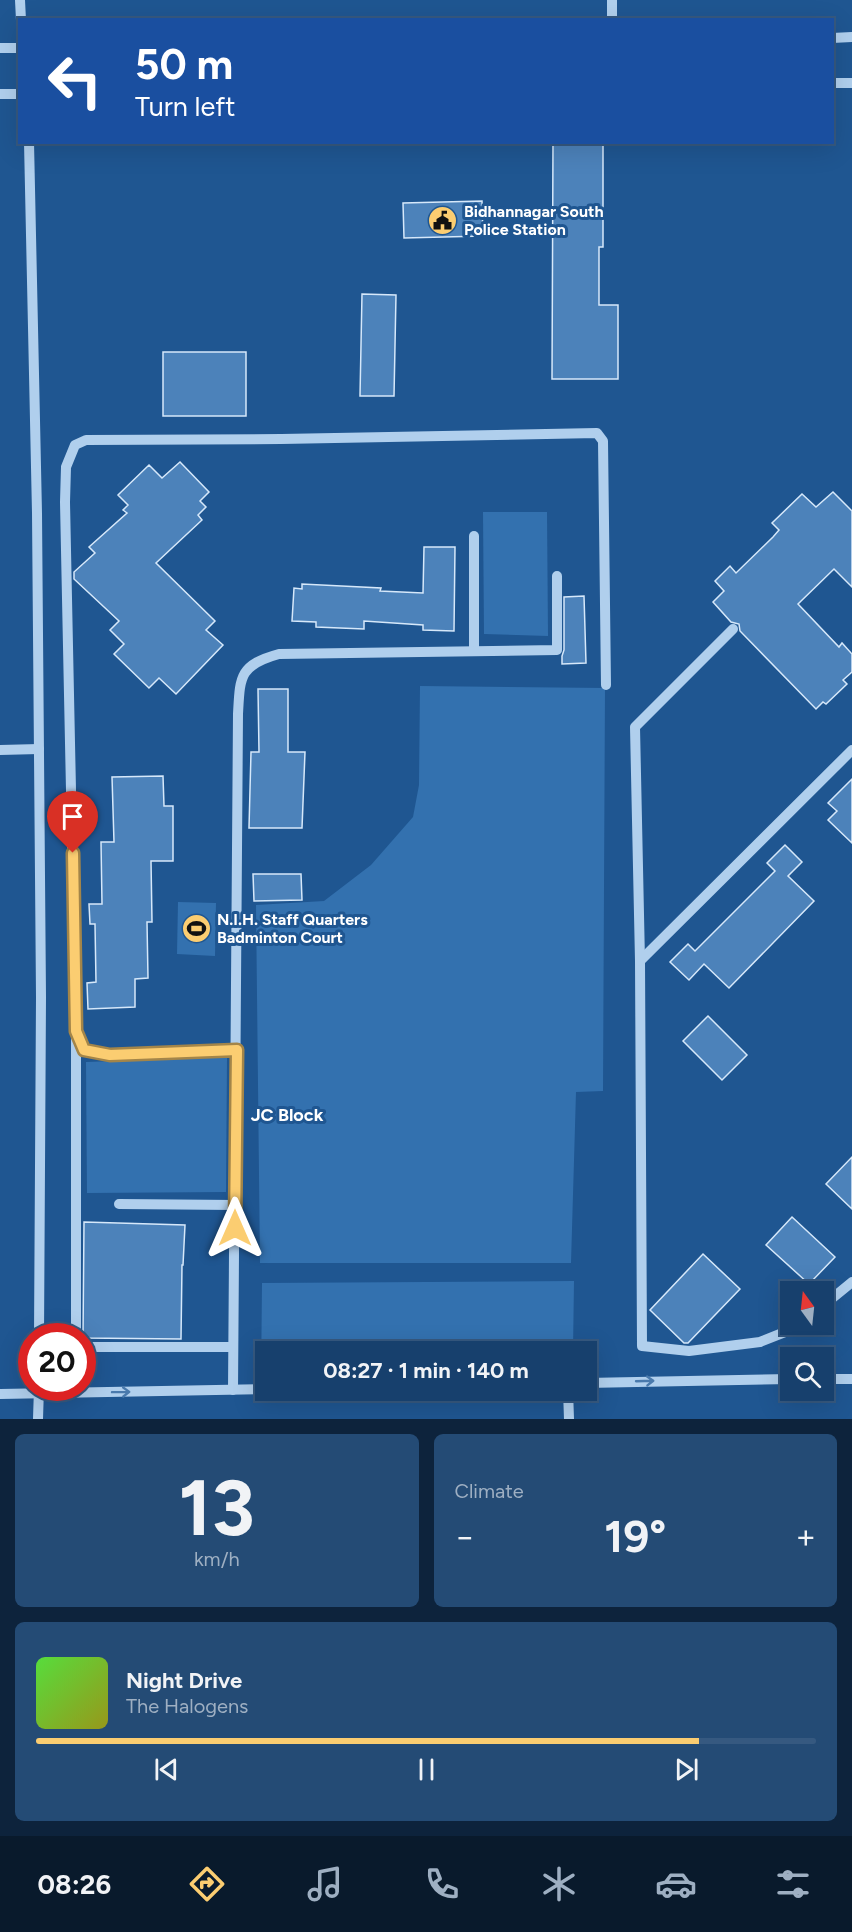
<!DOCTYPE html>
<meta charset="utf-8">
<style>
:root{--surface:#17406d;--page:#244b75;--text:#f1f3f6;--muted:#9eafc2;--line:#365980;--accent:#fbcd71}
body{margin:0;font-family:Figtree,sans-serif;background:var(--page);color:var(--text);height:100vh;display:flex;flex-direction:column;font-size:22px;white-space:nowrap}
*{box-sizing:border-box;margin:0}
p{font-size:20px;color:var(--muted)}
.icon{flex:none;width:33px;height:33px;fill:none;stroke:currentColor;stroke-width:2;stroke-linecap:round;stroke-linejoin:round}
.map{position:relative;height:1419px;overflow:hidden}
.drawer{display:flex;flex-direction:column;gap:15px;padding:15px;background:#0d233c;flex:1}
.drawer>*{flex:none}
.hud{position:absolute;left:18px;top:18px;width:816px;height:126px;border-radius:0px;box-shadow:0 6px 24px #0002,0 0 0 2px var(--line);background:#1a4fa0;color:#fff;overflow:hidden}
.needle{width:39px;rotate:345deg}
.fabs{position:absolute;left:780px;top:1281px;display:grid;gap:12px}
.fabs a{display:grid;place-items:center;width:54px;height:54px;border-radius:0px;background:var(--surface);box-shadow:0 6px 24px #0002,0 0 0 2px var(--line);font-size:30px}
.speed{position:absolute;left:18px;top:1323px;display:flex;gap:12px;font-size:30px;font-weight:700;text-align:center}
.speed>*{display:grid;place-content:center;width:78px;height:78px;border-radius:50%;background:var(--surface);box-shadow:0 6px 24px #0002,0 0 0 2px var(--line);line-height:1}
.speed .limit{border:9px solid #d22;background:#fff;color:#111}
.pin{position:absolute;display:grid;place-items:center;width:51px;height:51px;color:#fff;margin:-62px -26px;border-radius:50% 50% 50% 0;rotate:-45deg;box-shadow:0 0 6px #0007}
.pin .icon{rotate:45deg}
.me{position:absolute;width:66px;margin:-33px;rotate:0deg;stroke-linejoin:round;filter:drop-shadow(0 0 4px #0008)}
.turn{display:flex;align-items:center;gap:21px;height:126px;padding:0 18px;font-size:27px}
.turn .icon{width:78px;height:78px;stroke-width:2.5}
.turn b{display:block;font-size:42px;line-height:51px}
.big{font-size:45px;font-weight:700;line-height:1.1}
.drawer .tile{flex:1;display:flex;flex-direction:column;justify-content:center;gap:9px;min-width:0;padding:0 21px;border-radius:9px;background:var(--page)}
.drawer .dial{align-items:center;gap:0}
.dial b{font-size:78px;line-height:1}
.song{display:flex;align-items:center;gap:18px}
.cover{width:72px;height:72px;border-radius:9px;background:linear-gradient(135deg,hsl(110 70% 55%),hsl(60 70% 35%))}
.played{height:6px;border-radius:3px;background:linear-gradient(90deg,var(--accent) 85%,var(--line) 85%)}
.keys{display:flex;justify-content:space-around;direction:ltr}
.heat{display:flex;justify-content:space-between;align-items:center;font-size:33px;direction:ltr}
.drawer .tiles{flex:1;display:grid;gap:15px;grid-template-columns:1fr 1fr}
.tile:last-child{grid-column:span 2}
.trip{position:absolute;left:255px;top:1341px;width:342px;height:60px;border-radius:0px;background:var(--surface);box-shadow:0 6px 24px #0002,0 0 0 2px var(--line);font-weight:700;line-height:60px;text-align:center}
.tabs{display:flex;height:96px;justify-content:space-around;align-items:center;background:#091a2c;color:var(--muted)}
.tabs .icon{width:42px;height:42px}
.tabs .active{color:var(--accent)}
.tabs b{font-size:27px;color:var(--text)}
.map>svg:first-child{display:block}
</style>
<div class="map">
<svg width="852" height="1419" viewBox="0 0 852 1419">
<rect width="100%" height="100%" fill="#1f5691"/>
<!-- green -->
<g fill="#3371af">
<path d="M483,512h64l1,124 -64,-2z"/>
<path d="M420,686l185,2 -2,403 -27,1 -5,171h-311l-4,-358 68,-4 47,-36 42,-48 6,-32z"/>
<path d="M178,902l38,1 -1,53 -38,-2z"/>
<path d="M227,1057l-1,135 -139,1 -1,-131z"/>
<path d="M574,1281l-1,70 -307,1 -1,30h-4l1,-99z"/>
</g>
<!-- building -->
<g fill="#4c82ba" stroke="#d6e8fa" stroke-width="1.5">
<path d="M553,142h50v105h-4v58h19v74h-66z"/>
<path d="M482,201l1,35 -79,2 -1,-35z"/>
<path d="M362,294l34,1 -2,101h-34z"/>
<rect x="163" y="352" width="83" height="64"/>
<path d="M180,462l29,30 -9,9 6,6 -8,8 4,5 -46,43 59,58 -9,9 17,15 -47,49 -17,-16 -10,10 -35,-34 10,-10 -14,-14 9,-9 -45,-42v-7l21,-19 -6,-6 38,-34 -4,-3 5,-5 -10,-10 31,-30 13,13z"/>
<path d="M833,492l19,19v76l-18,-18 -36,35 41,43 3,-4 10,11v18l-9,8 4,4 -21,20 -3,-2 -7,7 -76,-78 -1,-7 -8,-2 -18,-20 11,-11 -9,-10 15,-15 6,7 37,-36 6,-7 -7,-7 30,-29 14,13z"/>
<path d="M424,547h31l-1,84 -31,-1v-5l-59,-4v8l-48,-2v-5l-24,-1 2,-33 8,1v-5l79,4 -1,3 43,2z"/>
<path d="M584,596l2,67 -24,1v-8l2,-6v-53z"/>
<path d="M258,689h30v63h17l-3,76h-53l2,-76h8z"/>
<path d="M163,776l1,30h9v55h-22l1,61h-5l1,56 -13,1v28l-47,2 -1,-26 9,-1 -1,-58h-5l-1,-20h13l-1,-62h13l-2,-65z"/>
<path d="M852,779v64l-24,-23 9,-9 -9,-8z"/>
<path d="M785,845l17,17 -14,14 26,25 -85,87 -25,-24 -15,16 -19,-18 18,-18 7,7 80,-80 -8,-8z"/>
<path d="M253,874h48l1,26 -48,1z"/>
<path d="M708,1016l39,39 -25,25 -39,-39z"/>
<path d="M852,1157v52l-26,-25z"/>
<path d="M792,1217l43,40 -26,27 -43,-39z"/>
<path d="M84,1222l101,3 -2,40h-1l-1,74 -98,-1z"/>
<path d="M703,1254l37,35 -52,54h-4l-34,-33z"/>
</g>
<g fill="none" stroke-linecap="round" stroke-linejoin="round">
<!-- minor -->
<g stroke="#b0cfed" stroke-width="10">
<path d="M20,0l1,20"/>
<path d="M612,0v20"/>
<path d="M832,38l20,-1"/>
<path d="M0,48h20"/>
<path d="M832,83h20"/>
<path d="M0,94h20"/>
<path d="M29,142l8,371 4,484 -2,339"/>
<path d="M733,629l-98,98 5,234 2,385 47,5 71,-9 25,-10 10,-8"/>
<path d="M474,650v-114"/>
<path d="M0,750l39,-1"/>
<path d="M640,961l212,-211"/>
<path d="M237,1050l-127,5 -26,-5 -8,-19 -11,-529 1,-35 9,-22 11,-5 195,-1 316,-6 6,8 3,244"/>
<path d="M119,1204l116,1"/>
<path d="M824,1305l28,-23"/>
<path d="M76,1336v-298"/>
<path d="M82,1347h151"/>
<path d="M824,1379h28"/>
<path d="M586,1383l204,-4"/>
<path d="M233,1390l5,-676c2,-37 1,-49 41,-60l278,-4v-74"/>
<path d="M568,1390l1,29"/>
<path d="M0,1394l266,-5"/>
<path d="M38,1419l1,-31"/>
</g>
</g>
<!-- one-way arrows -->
<defs><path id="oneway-shaft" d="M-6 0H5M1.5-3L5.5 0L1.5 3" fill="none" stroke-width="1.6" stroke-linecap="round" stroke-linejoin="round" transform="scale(1.5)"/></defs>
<g stroke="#4a7aad">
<use href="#oneway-shaft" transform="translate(645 1381) rotate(-2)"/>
<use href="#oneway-shaft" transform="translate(121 1392) rotate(-1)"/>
</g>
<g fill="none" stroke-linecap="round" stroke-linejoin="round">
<defs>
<path id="route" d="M73,853l3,178 8,19 26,5 127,-5 -2,178"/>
</defs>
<!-- route casing -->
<use href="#route" stroke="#a38549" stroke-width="15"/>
<!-- route -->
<use href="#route" stroke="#fbcd71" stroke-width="10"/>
</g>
<!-- icons -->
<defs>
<symbol id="civic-disc" viewBox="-11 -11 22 22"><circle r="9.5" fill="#fbcd71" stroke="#1f5691"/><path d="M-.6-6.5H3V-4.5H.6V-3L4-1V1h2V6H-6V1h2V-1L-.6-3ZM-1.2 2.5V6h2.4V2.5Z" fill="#111"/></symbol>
<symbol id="stadium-disc" viewBox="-11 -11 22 22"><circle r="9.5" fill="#fbcd71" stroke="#1f5691"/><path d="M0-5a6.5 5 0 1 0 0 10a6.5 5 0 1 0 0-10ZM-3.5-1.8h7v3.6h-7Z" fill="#111"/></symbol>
</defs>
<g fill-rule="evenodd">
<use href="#civic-disc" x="426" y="204" width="33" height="33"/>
<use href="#stadium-disc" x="180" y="912" width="33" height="33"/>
</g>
<g text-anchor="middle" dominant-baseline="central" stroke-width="6" stroke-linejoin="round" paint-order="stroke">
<!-- poi labels -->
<g font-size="16" font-weight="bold" fill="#fff" stroke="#1f5691" text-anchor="start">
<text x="464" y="211">Bidhannagar South<tspan x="464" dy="18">Police Station</tspan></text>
<text x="217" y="919">N.I.H. Staff Quarters<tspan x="217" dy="18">Badminton Court</tspan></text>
</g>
<!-- neighbourhood labels -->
<g font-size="18" font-weight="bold" fill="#fff" stroke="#1f5691">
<text x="287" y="1115">JC Block</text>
</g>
</g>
</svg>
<div class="fabs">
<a><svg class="needle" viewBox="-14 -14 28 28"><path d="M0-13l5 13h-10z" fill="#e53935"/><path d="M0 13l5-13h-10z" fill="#9eafc2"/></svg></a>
<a><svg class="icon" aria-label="search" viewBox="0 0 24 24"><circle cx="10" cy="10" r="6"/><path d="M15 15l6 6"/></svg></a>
</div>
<div class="speed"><div class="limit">20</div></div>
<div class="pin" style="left:73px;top:853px;background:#d93025"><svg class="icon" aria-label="arrive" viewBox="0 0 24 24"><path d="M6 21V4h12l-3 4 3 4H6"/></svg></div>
<svg class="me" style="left:235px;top:1228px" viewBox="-20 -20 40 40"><path d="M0-17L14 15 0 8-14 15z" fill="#fbcd71" stroke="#fff" stroke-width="4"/></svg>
<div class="trip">08:27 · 1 min · 140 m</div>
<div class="hud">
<div class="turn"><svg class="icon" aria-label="left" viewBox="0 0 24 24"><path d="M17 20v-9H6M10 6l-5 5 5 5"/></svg><div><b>50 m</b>Turn left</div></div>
</div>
</div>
<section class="drawer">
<div class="tiles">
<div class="tile dial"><b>13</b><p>km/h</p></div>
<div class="tile"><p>Climate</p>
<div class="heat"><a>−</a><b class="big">19°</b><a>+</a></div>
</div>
<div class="tile">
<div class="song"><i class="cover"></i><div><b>Night Drive</b><p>The Halogens</p></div></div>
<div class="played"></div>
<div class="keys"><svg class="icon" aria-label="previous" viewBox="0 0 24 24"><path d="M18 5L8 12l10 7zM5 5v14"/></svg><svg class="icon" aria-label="pause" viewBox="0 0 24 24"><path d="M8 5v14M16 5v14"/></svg><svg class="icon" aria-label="next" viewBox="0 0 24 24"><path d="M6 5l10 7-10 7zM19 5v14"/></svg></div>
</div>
</div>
</section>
<nav class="tabs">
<b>08:26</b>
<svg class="icon active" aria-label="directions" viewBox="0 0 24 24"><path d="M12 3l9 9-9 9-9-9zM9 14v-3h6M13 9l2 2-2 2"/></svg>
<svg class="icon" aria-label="music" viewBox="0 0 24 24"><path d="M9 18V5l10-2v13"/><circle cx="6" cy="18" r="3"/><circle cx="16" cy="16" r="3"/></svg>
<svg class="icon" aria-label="phone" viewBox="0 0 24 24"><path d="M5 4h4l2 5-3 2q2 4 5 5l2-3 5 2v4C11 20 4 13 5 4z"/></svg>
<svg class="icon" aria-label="climate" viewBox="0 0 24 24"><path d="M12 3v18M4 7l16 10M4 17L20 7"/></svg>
<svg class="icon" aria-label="car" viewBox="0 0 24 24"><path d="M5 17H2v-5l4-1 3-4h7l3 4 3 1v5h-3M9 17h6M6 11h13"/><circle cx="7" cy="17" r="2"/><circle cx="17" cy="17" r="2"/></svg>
<svg class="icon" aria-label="filters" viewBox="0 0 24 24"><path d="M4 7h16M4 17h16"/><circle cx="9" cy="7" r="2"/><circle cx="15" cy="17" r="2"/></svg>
</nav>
